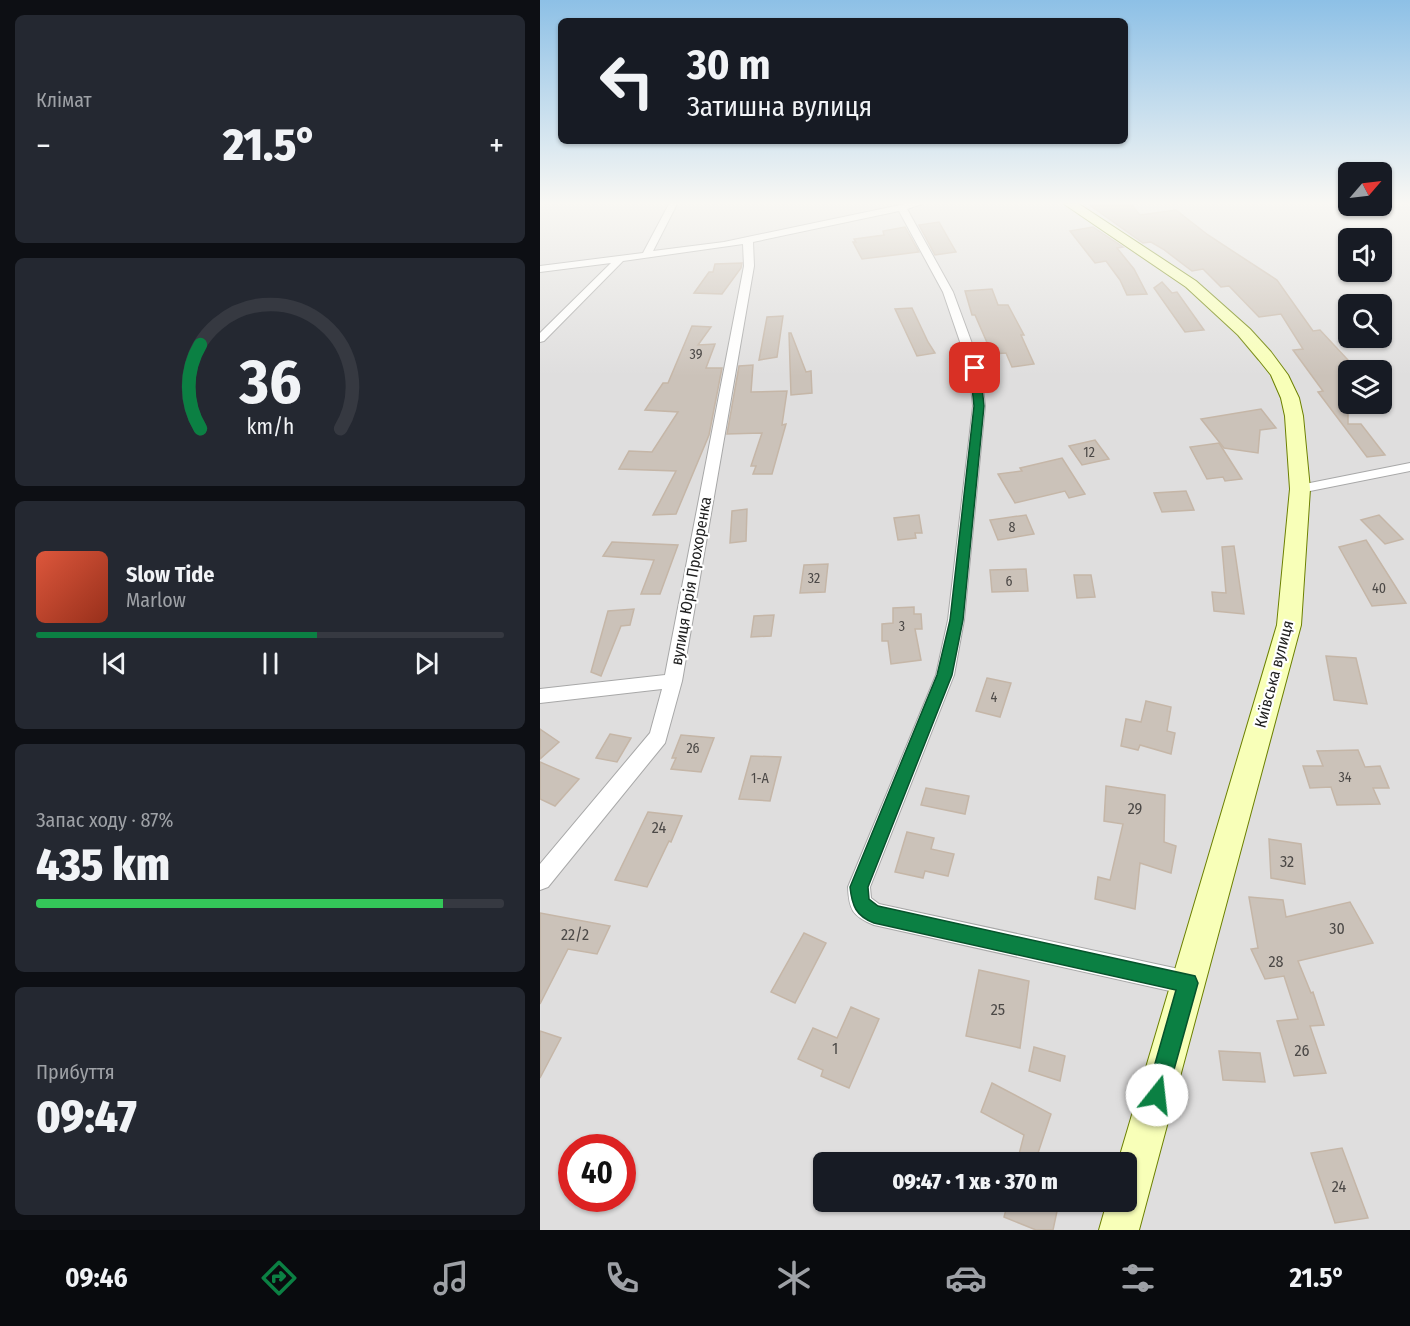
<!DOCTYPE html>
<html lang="uk">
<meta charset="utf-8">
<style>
:root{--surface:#171b24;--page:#242831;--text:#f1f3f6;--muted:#9ea1a6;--line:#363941;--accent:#0b8043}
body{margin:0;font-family:"Fira Sans Condensed",sans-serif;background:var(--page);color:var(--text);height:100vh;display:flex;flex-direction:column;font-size:22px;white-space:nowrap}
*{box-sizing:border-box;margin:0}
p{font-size:20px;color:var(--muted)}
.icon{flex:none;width:33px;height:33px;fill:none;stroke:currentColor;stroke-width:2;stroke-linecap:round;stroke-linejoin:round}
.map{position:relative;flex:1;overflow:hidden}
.sheet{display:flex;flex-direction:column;gap:15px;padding:15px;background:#0d0f14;width:540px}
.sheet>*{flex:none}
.hud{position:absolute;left:18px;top:18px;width:570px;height:126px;border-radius:9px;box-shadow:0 2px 4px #0004;background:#171b24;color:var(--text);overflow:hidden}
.needle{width:39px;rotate:62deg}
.fabs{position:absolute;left:798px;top:162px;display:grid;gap:12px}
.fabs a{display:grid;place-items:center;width:54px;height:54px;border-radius:9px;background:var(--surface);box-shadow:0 2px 4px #0004;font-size:30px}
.speed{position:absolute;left:18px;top:1134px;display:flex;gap:12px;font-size:30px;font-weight:700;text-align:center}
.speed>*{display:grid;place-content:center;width:78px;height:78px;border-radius:50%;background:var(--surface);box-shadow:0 2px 4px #0004;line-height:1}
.speed .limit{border:9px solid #d22;background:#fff;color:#111}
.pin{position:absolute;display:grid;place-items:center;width:51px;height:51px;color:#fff;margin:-26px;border-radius:12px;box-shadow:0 3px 9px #0006}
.me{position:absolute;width:66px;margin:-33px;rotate:16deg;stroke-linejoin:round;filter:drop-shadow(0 0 4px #0008)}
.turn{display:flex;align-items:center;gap:21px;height:126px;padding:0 30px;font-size:27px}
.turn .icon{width:78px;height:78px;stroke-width:2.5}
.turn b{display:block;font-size:42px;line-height:51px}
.big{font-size:45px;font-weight:800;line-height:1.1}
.sheet .widget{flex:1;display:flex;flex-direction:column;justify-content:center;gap:9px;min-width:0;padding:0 21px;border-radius:9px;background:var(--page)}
.sheet .dial{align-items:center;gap:0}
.dial svg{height:156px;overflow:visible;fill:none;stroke:var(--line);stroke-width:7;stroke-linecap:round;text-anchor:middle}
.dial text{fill:var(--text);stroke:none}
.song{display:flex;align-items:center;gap:18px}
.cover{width:72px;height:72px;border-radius:9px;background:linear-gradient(135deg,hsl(10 70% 55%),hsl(10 70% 35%))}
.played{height:6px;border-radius:3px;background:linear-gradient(90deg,var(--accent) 60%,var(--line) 60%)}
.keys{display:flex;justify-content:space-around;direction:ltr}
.heat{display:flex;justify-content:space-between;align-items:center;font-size:33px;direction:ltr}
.charge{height:9px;border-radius:4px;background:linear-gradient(90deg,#34c759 87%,var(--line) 0)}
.trip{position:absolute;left:273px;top:1152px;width:324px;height:60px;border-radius:9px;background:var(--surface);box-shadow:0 2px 4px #0004;font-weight:800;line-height:60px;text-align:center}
.dock{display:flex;height:96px;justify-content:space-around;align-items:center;background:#090b0e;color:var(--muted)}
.dock .icon{width:42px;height:42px}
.dock .on{color:var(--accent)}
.dock b{font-size:27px;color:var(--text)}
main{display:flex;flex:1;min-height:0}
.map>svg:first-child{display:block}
</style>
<main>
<section class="sheet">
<div class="widget"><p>Клімат</p>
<div class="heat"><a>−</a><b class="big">21.5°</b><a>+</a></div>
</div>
<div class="widget dial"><svg viewBox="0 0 100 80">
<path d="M14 69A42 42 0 1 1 86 69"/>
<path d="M14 69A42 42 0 0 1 14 26" stroke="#0b8043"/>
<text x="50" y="56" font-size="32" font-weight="700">36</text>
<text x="50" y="72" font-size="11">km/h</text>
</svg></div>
<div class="widget">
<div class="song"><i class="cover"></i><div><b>Slow Tide</b><p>Marlow</p></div></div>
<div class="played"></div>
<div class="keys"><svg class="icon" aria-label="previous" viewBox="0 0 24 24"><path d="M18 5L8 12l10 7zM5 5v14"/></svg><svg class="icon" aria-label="pause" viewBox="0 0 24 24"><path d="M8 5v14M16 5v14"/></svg><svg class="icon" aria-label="next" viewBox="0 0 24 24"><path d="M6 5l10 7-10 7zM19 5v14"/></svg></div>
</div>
<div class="widget"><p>Запас ходу · 87%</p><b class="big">435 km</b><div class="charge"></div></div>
<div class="widget"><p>Прибуття</p><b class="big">09:47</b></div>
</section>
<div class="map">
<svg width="870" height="1230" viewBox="0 0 870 1230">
<rect width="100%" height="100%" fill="#f2efe7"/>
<!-- residential -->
<path fill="#dfdede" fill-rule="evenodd" d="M0,204h870v1026h-870zM808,238h34v34h-34zM808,304h34v34h-34zM808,370h34v34h-34zM32,1148h50v50h-50zM284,1162h302v40h-302z"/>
<!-- building -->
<g fill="#cbc2b9" stroke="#c5b6a7" stroke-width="1.5">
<path d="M548,204h43l9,11 36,-5 32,25 69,45 36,51 7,-1 28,30v64h13l24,31 -18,2 -49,-65 5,-1 -30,-41 10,-1 -22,-35 -22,3 -30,-31 -8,1 -18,-18 -11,2 -29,-22 -12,-7 -8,1z"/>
<path d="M399,222l17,30 -21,3 -16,-30z"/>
<path d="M365,227l14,25 -57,7 -9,-17h3l-2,-3 30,-4 -1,-4z"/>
<path d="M553,227l30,20 -6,1 17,21 13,25 -20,1 -7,-15 -14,-19 -11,2 -25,-32z"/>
<path d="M202,263l-1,5 -19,26 -28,-1 15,-21h4l2,-8z"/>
<path d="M622,282l10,11 5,-1 27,38 -19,2 -31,-44z"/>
<path d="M452,289l6,16h10l16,30h-3l13,29 -22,3 -6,-14 -14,1 -17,-39h-3l-7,-24z"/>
<path d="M372,308l16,34 7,11 -18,3 -22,-47z"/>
<path d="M243,316l-6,41 -18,3 8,-43z"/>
<path d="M152,326l19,1 -13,18 17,-1 -9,24h16l-13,67 -33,79 -23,1 23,-44 -57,-2 10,-18 23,1 26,-40 -33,-2 18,-27h5z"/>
<path d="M249,333h2l15,39 5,-1 1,22 -21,2z"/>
<path d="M213,365l-2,27 36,-1 -5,34 4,-1 -14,50h-19l3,-8h-5l11,-33 -35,1 12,-68z"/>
<path d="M721,409l15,19 -16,2 -2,23 -34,-5 -23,-29z"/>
<path d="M555,440l14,19 -27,6 -13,-19z"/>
<path d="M679,443l23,36 -17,2 -2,-4 -16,2 -17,-32z"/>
<path d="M522,458l23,36 -16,4 -4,-7 -50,12 -17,-29 24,-3 -2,-3z"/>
<path d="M646,491l8,19 -32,2 -8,-19z"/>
<path d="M207,509l-1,32 -16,2 2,-32z"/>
<path d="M379,515l3,18h-7l1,5 -18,2 -4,-22z"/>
<path d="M486,515l8,19 -36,6 -8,-20z"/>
<path d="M839,515l24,24 -18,5 -24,-24z"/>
<path d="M826,540l40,63 -34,3 -33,-59z"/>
<path d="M72,542l66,3 -18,49h-19l13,-34 -51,-4z"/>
<path d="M694,546l10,68 -30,-3 -2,-19 14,1 -4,-46z"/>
<path d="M288,564l-3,28 -25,1 4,-28z"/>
<path d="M486,569l2,22 -36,1 -2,-22z"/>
<path d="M534,575h17l4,22 -18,1z"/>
<path d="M374,607v7h7l1,15h-7l6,31 -30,4 -3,-23h-6v-17l11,-1v-15z"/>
<path d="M94,609l-4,16 -9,1 -20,50 -10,-4 17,-61z"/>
<path d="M234,615l-3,21 -20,1 3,-21z"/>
<path d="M786,656l30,2 11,46 -33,-4z"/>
<path d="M447,678l24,5 -11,34 -24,-6z"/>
<path d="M606,701l25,6 -4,24 8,2 -4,21 -31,-9 -2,5 -17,-4 5,-27 15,3z"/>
<path d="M0,729l19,13 -19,17z"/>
<path d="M70,734l21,4 -14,24 -21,-4z"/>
<path d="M141,735l33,3 -13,34 -30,-3 5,-11h-4z"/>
<path d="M818,750l7,17 15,-1 9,22h-16l7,16 -43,1 -6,-18 -21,1 -7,-22h20l-6,-15z"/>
<path d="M211,756l30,1 -11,44 -31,-2z"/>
<path d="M0,762l39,17 -24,27 -15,-7z"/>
<path d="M566,786l59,9 -1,47 12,4 -5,27 -31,-10 -5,46 -40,-10 3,-22 12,3 13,-56 -19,-3z"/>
<path d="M386,788l43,8 -4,18 -44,-9z"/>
<path d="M108,812l34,4 -11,26 -2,-1 -22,46 -32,-7z"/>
<path d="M367,832l27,6 -3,11 23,5 -6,22 -23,-5 -2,7 -28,-6z"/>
<path d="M729,839l32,5 4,40 -34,-6z"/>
<path d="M709,897l34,3 3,17 64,-15 23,41 -75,18 13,32 2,-1 11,33 -14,1 16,47 -32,3 -17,-55 21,-2 -14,-43 -19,3 -14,-30 7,-1z"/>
<path d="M0,913l70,13 -13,28 -29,-5 -28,55z"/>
<path d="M264,933l22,10 -31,60 -24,-11z"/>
<path d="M439,970l50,11 -9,67 -54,-12z"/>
<path d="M311,1007l28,12 -30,69 -28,-12 2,-6 -25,-11 15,-31 24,10z"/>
<path d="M0,1031l21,7 -21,40z"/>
<path d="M494,1047l31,9 -5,25 -31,-10z"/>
<path d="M679,1051l41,2 5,29 -42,-2z"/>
<path d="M452,1083l59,31 -16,48h-18l7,-27 -43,-23z"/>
<path d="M802,1148l26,70 -33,5 -24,-70z"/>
<path d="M468,1202h51l-6,28h-17l-32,-13z"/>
</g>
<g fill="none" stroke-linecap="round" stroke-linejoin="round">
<defs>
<g id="street">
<path d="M129,204h8l-24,47 71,-9 181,-38h17l-15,5 46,83 28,76 4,38 -21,214 -10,55 -84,212 1,11 8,6 309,67 8,4 4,8 -4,8 -8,4 -314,-70c-22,-9 -25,-16 -26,-38l88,-212 12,-55 25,-214 -4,-38 -26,-76 -44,-81 -146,31 1,24 -72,415 -17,62 -117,144 -8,3v-26l110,-131 12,-44 -122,14v-14l125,-14 79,-409 -1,-22 -120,17 -79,80 -4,1v-9l71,-70 -71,9v-6l103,-13z"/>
<path d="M870,463v8l-110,22 -7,-4 7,-4z"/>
</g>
<path id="secondary" d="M524,204h15l117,77 54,48 21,23 17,23 11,23 4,18 7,73 -9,136 -162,605h-40l8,-28h19v-40h-8l159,-537 13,-136 -5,-73 -4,-18 -10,-23 -12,-15 -21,-25 -52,-48z"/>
</defs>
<!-- street casing -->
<use href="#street" stroke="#a8a8a8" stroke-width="2"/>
<!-- secondary casing -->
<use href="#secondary" stroke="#6c8000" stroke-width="2"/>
<!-- street -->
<use href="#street" fill="#fff" fill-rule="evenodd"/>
<!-- secondary -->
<use href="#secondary" fill="#f8ffb8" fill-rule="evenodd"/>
</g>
<!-- sky -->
<linearGradient id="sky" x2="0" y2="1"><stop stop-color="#8dc0e6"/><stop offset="0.54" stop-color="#f9f8f4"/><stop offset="1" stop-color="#f9f8f4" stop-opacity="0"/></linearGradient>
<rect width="870" height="376" fill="url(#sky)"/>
<!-- route -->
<path fill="#0b8043" stroke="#07532c" stroke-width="1.5" d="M435,365l5,3 4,38 -21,214 -11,55 -84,212 1,12 9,7 317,70 3,7 -31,112 -3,8 -7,3 -8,-3 -3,-8 30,-105 -302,-67c-18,-7 -22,-17 -24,-36l87,-212 13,-55 24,-214 -4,-38z"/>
<g text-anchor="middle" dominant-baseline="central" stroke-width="4.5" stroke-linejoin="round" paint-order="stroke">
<!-- number labels -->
<g font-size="14" fill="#4c4947">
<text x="156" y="354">39</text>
<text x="549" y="452">12</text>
<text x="472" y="527">8</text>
<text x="274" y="578">32</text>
<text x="469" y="581">6</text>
<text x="839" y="588">40</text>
<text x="362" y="626">3</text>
<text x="454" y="697">4</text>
<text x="153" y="748">26</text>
<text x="805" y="777">34</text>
<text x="220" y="778">1-А</text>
</g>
<!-- street labels -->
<g font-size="16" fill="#212121" stroke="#fff">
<text transform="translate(151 581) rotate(-80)">вулиця Юрія Прохоренка</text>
<text transform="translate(734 674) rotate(-75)">Київська вулиця</text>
</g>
<!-- near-number labels -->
<g font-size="16" fill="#4c4947">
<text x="595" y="808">29</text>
<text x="119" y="827">24</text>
<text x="747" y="861">32</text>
<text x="797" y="928">30</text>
<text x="35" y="934">22/2</text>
<text x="736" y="961">28</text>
<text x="458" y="1009">25</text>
<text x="295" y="1048">1</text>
<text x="762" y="1050">26</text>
<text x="799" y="1186">24</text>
</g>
</g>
</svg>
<div class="fabs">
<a><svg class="needle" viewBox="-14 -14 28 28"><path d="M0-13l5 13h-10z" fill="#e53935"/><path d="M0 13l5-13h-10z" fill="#9ea1a6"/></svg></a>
<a><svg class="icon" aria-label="sound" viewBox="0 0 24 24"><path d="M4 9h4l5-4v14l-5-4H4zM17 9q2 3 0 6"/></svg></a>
<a><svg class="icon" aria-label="search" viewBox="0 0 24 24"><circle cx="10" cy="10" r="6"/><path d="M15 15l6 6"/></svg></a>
<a><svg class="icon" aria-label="layers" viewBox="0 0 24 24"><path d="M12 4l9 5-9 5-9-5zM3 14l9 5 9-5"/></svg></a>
</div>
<div class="speed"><div class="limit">40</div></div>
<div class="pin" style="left:435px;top:368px;background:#d93025"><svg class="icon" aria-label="arrive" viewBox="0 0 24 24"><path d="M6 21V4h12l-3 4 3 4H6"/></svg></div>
<svg class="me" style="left:617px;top:1095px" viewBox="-20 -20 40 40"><circle r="19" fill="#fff"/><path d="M0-13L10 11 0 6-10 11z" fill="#0b8043"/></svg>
<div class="trip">09:47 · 1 хв · 370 m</div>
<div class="hud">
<div class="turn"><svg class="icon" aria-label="left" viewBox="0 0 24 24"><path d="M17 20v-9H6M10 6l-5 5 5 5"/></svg><div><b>30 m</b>Затишна вулиця</div></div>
</div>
</div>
</main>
<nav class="dock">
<b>09:46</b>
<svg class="icon on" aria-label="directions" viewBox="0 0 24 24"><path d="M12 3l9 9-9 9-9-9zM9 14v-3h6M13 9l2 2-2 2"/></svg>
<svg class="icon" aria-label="music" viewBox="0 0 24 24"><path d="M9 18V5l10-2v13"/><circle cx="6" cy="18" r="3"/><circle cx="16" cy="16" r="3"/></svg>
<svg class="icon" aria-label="phone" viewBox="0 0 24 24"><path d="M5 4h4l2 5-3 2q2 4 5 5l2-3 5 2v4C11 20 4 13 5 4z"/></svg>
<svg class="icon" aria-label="climate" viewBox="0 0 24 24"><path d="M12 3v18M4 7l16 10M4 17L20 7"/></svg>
<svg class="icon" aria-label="car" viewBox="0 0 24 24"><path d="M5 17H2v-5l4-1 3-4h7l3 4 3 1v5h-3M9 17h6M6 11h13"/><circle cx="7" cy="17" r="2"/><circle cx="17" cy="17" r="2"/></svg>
<svg class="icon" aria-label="filters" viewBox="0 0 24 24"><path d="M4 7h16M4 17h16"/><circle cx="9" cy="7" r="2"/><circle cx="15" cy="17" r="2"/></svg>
<b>21.5°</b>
</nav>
